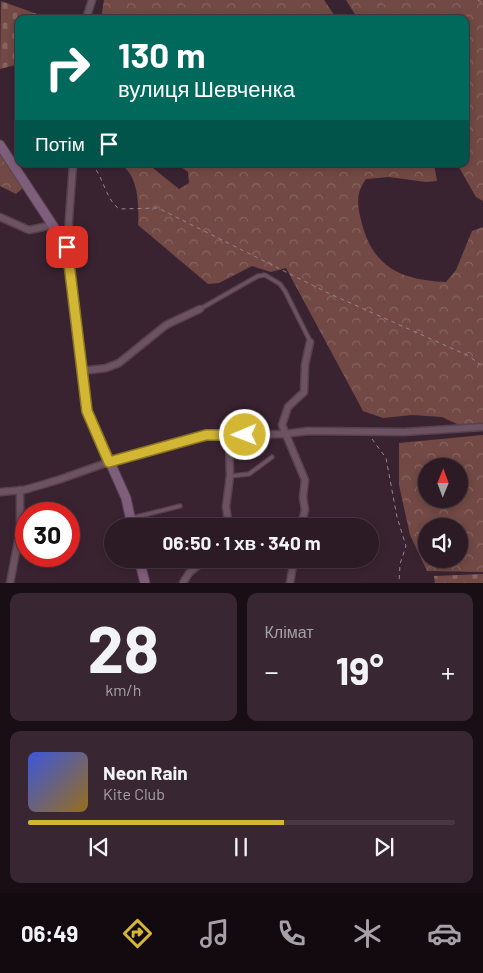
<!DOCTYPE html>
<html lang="uk">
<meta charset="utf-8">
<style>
:root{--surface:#2c1a25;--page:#382732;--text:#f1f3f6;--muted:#a6a1a7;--line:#483842;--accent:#d4b635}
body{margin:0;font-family:Barlow,sans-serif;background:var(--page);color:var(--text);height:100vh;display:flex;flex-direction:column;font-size:19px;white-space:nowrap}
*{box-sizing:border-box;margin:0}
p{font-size:16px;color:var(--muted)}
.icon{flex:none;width:28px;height:28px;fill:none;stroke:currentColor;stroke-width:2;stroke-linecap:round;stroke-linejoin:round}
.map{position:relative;height:583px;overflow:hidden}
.sheet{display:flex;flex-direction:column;gap:10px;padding:10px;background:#180e14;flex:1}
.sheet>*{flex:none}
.hud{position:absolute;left:15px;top:15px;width:454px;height:152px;border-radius:10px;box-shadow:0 2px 8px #0003,0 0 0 1px var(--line);background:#00695c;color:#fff;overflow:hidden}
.needle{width:32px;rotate:1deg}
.fabs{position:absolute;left:418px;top:458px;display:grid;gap:10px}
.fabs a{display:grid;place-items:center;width:50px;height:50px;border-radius:50%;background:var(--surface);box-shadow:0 2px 8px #0003,0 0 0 1px var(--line);font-size:25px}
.speed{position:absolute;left:15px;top:502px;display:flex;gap:10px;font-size:25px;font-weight:700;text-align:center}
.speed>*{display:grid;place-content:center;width:65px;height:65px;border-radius:50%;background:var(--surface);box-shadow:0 2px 8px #0003,0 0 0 1px var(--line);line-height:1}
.speed .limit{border:8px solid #d22;background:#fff;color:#111}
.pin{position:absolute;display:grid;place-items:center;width:42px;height:42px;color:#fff;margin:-21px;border-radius:10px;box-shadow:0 2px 8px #0006}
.me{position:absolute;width:55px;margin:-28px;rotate:269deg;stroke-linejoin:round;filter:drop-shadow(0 0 4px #0008)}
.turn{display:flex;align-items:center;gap:18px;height:105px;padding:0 20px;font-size:22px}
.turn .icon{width:65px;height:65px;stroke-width:2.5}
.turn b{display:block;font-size:35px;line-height:42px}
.then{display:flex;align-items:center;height:48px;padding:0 20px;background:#0003;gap:10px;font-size:19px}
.big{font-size:38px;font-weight:700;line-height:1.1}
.sheet .card{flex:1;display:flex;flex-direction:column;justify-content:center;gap:8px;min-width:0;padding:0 18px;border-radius:10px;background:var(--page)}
.sheet .dial{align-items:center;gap:0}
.dial b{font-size:65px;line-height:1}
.song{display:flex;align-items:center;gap:15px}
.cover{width:60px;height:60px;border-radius:8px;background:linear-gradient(135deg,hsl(230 70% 55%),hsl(40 70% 35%))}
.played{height:5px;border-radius:2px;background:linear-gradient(90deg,var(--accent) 60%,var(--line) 60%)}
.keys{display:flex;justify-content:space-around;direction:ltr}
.heat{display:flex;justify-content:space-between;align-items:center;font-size:28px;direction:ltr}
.sheet .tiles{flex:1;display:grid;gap:10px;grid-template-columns:1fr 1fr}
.card:last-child{grid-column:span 2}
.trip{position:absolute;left:104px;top:518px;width:275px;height:50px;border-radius:25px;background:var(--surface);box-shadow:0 2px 8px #0003,0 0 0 1px var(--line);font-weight:700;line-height:50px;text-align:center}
.tabs{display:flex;height:80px;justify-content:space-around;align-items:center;background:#120a0f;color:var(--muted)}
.tabs .icon{width:35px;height:35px}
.tabs .selected{color:var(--accent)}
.tabs b{font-size:22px;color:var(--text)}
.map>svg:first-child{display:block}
</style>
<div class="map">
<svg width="483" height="583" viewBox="0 0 483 583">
<defs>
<pattern id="forest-crowns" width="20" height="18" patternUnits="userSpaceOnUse" patternTransform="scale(1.25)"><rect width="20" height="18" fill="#724944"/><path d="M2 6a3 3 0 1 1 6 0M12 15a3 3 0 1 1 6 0" fill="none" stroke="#876460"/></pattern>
<pattern id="cemetery-stones" width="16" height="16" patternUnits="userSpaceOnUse" patternTransform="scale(1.25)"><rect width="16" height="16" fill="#724944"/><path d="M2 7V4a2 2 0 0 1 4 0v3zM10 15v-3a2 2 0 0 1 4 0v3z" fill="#876460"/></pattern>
</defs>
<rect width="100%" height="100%" fill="#3a2331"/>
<!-- forest -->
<g fill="url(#forest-crowns)" fill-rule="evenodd">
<path d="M104,0h220l13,19h-236z"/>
<path d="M346,0h137v201l-7,-4 -19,-33h8v-145h-107z"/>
<path d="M0,151l24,36 -8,7 -16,-8z"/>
<path d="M119,164h29l31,25 10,-6 -1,-11 -11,-8h257l3,17 -11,1 -37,-5 -23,2c-10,14 -9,25 -5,41 11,47 39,60 85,62l10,-12 16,-39 11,-4v197h-26l-15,-7 -30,-2 -29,3 -20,-7 -77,-143 -15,4 -19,-6 -33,17 -11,1 -70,-59c1,-19 1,-52 -19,-61z"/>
<path d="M483,435v137l-56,-1 -17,-36 -11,-50v-42zM459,466v33h-33v-33zM459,526v33h-33v-33z"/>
</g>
<!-- cemetery -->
<g fill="url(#cemetery-stones)">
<path d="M1,1l50,18h-32v45l-19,5z"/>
<path d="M483,574v9h-48l-1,-7z"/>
</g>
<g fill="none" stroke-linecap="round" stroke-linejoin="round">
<defs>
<g id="lane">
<path d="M200,309l58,-33 7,-1 15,9 5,7 25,50"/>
<path d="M231,476l18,-2 23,-17"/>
<path d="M132,518l48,-12"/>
</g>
<g id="street">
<path d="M86,19l6,-19"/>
<path d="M0,217l29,13 24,-5"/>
<path d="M67,247l6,-83"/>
<path d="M82,371l24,-3 13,-5 47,-38 34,-16"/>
<path d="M0,492l24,-2 34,-10 51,-18 96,-27 79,-1 24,-3 96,1 79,-5"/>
<path d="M229,526l-3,-19 4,-31 -1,-41"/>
<path d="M301,526l4,-16 -2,-13 2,-17 -23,-55 6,-18 16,-15 1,-27 5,-23"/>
<path d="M10,583l10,-52v-41"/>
<path d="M183,583l6,-10 17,-14"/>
<path d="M290,583l4,-24"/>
</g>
<g id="secondary">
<path d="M0,145l67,102 20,164 39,87 6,28"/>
<path d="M139,559l6,24"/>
</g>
</defs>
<!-- lane casing -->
<use href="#lane" stroke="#56424f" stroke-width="5.5"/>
<!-- street casing -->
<use href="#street" stroke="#56424f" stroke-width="9"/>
<!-- secondary casing -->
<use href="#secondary" stroke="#56424f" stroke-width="11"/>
<!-- path -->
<g stroke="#97858f" stroke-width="1" stroke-dasharray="4 4" stroke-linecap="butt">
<path d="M478,0l5,4"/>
<path d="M91,164c13,12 13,33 28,45l39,-1 170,85 141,63 14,11"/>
<path d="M372,439l14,19 11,59 9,29 -6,18 -1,19"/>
</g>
<!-- lane -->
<use href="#lane" stroke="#6d5262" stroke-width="3"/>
<!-- street -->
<use href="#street" stroke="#6d5262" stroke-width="6"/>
<!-- secondary -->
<use href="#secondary" stroke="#7f5e7b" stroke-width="9"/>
</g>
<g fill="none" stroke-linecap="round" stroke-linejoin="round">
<defs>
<path id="route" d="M67,247l20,164 22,51 97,-27h39"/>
</defs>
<!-- route casing -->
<use href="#route" stroke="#8a7622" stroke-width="12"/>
<!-- route -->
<use href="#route" stroke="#d4b635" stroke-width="9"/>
</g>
</svg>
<div class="fabs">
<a><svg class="needle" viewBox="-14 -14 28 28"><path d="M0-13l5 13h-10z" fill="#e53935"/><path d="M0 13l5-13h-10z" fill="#a6a1a7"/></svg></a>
<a><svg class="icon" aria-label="sound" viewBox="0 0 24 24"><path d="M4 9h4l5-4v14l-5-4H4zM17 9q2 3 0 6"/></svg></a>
</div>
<div class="speed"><div class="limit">30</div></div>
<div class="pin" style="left:67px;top:247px;background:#d93025"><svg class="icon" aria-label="arrive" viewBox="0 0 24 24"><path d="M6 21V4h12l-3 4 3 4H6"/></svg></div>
<svg class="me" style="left:245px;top:435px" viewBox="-20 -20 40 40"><circle r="17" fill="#d4b635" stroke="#fff" stroke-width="3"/><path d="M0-11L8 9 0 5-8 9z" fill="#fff"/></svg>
<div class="trip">06:50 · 1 хв · 340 m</div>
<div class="hud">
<div class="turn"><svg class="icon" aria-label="right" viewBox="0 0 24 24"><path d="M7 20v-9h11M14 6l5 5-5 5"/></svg><div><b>130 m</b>вулиця Шевченка</div></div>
<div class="then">Потім<svg class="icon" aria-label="arrive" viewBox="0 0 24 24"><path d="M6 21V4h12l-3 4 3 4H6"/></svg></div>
</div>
</div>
<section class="sheet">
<div class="tiles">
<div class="card dial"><b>28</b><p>km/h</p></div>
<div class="card"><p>Клімат</p>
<div class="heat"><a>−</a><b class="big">19°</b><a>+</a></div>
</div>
<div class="card">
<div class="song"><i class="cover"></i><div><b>Neon Rain</b><p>Kite Club</p></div></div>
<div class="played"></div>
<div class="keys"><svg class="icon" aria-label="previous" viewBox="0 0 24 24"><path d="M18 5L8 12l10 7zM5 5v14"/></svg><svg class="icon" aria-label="pause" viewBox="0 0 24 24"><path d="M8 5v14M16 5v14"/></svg><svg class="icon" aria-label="next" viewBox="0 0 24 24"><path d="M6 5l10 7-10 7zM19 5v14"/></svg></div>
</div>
</div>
</section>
<nav class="tabs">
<b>06:49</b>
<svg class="icon selected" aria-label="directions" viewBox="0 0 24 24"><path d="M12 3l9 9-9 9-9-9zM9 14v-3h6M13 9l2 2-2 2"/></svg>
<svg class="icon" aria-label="music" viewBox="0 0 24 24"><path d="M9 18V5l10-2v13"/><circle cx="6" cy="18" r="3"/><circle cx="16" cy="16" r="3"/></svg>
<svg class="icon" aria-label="phone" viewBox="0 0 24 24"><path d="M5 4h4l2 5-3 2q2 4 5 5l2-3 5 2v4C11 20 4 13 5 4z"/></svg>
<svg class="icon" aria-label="climate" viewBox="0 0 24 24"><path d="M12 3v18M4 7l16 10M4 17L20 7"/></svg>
<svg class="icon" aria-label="car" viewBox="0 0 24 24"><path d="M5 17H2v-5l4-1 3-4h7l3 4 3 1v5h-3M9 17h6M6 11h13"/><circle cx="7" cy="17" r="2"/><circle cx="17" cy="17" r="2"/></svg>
</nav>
